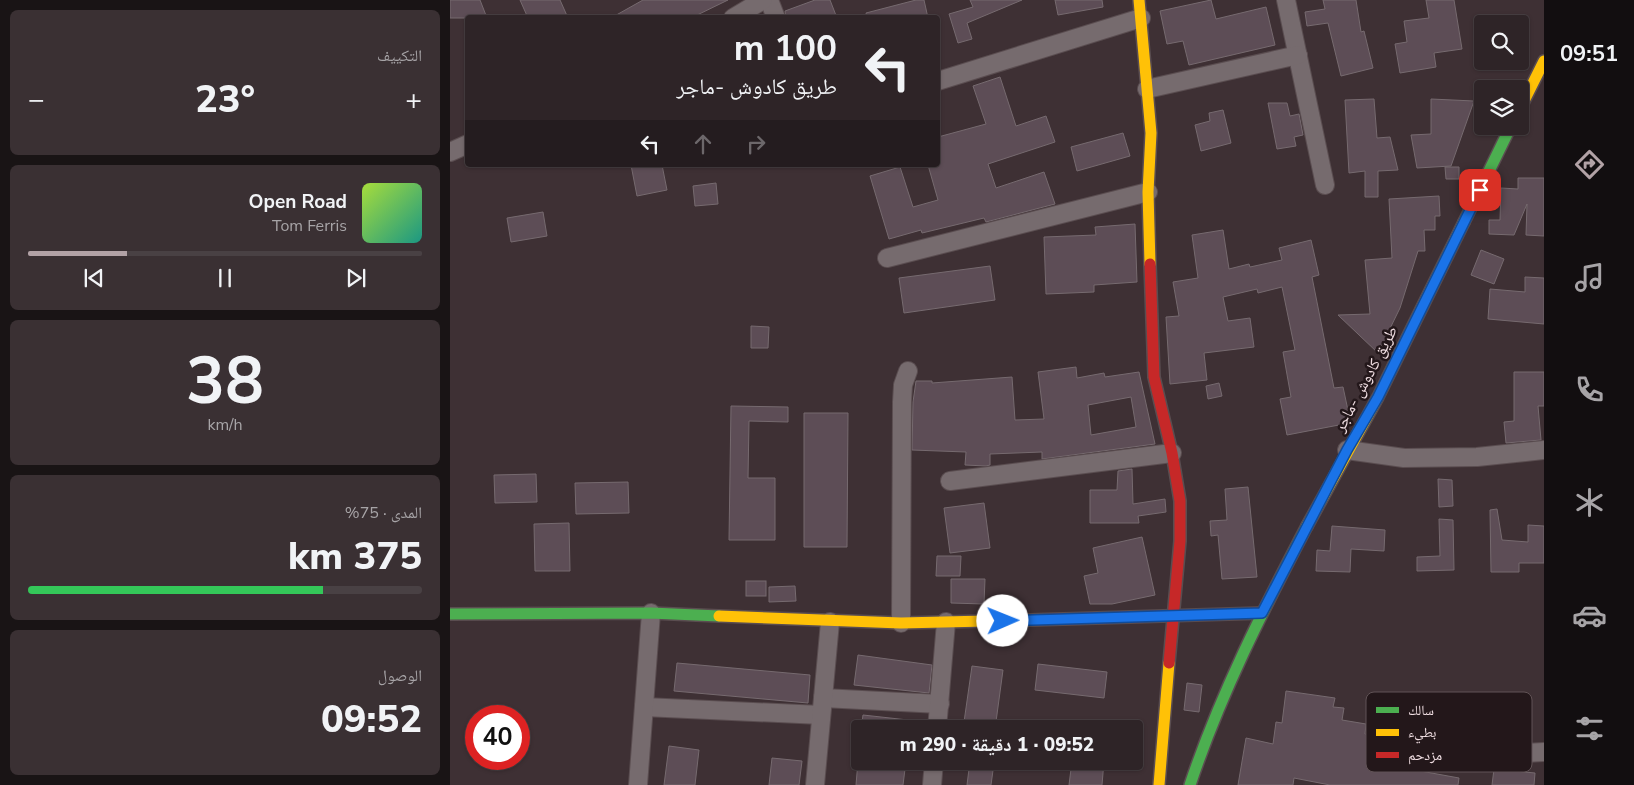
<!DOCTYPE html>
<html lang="ar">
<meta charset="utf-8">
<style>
:root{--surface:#2e2427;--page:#3a3033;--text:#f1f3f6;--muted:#a7a4a7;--line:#494144;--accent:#b2a2a6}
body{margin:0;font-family:"Nunito Sans","Noto Naskh Arabic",sans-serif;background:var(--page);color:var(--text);direction:rtl;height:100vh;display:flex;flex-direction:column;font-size:19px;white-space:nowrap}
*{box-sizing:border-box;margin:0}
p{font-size:16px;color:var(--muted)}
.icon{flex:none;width:28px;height:28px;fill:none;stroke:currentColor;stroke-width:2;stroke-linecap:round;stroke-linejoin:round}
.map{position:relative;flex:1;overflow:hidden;direction:ltr}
.details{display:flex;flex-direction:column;gap:10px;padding:10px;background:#191415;width:450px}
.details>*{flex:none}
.hud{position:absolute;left:15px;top:15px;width:475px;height:152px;border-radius:5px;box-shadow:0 1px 4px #0004,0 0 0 1px var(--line);direction:rtl;background:#2e2427;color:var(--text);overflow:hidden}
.fabs{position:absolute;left:1024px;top:15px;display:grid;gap:10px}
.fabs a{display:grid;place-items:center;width:55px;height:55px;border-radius:5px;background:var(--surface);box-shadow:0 1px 4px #0004,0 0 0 1px var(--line);font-size:25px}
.speed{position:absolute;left:15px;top:705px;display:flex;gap:10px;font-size:25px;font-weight:700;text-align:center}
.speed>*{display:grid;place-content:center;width:65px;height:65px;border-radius:50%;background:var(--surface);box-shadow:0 1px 4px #0004,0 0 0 1px var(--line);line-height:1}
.speed .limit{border:8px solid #d22;background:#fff;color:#111}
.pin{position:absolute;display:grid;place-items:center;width:42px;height:42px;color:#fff;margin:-21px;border-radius:10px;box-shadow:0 2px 8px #0006}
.me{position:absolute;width:55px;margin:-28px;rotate:89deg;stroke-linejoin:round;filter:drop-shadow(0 0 4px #0008)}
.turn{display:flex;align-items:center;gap:18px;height:105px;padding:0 20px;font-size:22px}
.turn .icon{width:65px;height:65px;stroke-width:2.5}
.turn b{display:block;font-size:35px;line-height:42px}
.lanes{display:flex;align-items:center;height:48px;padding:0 20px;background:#0003;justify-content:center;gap:25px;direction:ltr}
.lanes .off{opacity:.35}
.big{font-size:38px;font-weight:800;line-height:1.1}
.details .card{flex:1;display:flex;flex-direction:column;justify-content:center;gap:8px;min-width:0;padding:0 18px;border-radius:8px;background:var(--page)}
.details .dial{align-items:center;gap:0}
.dial b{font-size:65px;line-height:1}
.song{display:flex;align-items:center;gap:15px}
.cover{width:60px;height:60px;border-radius:8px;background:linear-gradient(135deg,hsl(80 70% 55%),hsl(170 70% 35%))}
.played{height:5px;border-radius:2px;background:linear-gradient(90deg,var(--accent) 25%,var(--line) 25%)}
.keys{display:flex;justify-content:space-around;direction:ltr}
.heat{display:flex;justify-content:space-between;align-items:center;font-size:28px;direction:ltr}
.charge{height:8px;border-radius:4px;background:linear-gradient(90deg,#34c759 75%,var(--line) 0)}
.trip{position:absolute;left:401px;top:720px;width:292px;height:50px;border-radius:5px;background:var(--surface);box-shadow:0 1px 4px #0004,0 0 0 1px var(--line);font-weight:800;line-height:50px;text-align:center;direction:rtl}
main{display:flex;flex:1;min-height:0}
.dock{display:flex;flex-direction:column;width:90px;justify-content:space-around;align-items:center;background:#120e10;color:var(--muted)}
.dock .icon{width:35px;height:35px}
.dock .active{color:var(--accent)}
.dock b{font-size:22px;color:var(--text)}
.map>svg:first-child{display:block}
</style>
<main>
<nav class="dock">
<b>09:51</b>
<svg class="icon active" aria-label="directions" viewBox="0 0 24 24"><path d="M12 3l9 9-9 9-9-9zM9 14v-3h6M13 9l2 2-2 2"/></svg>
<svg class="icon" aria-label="music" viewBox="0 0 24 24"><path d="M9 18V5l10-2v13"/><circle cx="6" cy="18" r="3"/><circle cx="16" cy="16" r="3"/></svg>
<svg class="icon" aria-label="phone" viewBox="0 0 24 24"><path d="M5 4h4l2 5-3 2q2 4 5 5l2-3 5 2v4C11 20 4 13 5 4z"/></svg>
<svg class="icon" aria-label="climate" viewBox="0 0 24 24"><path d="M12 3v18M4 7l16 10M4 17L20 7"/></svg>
<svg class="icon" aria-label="car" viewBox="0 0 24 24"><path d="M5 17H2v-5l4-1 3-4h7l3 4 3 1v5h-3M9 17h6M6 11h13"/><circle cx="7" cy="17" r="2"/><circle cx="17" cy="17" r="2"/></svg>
<svg class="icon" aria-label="filters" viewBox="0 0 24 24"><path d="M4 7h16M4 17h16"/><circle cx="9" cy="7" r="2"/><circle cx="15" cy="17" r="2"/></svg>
</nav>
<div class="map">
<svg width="1094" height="785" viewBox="0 0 1094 785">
<rect width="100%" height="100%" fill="#3e3034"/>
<!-- building -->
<g fill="#5d4d56" stroke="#766a6f" fill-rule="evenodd">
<path d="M0,0h30l7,18h-37z"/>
<path d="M70,0h40l8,18h-40z"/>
<path d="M193,0h85l-37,18h-80z"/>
<path d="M365,0h15l7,18h-51l-1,-7z"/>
<path d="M466,0h8l4,18h-61l-1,-5z"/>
<path d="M520,0h52l-55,23 5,16 -14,4 -9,-29 24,-7z"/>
<path d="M605,0h47l1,7 -45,8z"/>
<path d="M761,0l5,19 50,-12 9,38 -86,20 -6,-24 -16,3 -7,-33z"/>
<path d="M873,0h33l5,32 3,-1 9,37 -32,8 -13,-53 -21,3 -2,-14 20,-3z"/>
<path d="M976,0h28l8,49 -28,4 2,14 -36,6 -5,-29 12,-2 -3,-21 25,-3z"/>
<path d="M550,77l16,49 30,-10 9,26 -67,22 8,24 48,-16 11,32 -69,18 -2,-4 -62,15 -1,-3 -32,9 -19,-63 30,-9 13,40 25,-7 -10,-35h10v-28l48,-13 -13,-38z"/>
<path d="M924,99l3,39 13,-1 8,33 -20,1v26h-13v-26l-16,2 -4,-73z"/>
<path d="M981,99l43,2 -23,65 -34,2 -6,-33 20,-1z"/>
<path d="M818,103h19l3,13 9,-2 4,21 -9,2 2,9 -19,3z"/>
<path d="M773,110l8,33 -30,8 -6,-26 15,-4 -1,-8z"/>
<path d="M673,133l7,23 -53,15 -6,-24z"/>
<path d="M181,165h31l5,25 -30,6z"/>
<path d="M995,167h14v12h-13z"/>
<path d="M1068,178h26v58l-18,-1 1,-31 -13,31 -25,-1v-14h11l1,-32 17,1z"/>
<path d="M266,183l2,21 -23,2 -2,-20z"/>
<path d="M989,196l1,20h-5v14h-11l1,21h-7l-18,57 -22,45 -40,-38 32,-1 -5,-54 27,-2 -3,-59z"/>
<path d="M93,212l4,24 -36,6 -4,-24z"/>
<path d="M685,224l2,58 -43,3v7l-48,2 -2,-57 52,-2 -1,-8z"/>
<path d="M773,230l6,39 20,-5 1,3 32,-7 -3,-12 32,-8 8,35 -7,2 22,111 9,-1 6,28 -5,9 -57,11 -7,-36 11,-2 -8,-45 12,-2 -13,-63 -24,6 -1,-4 -34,8 5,24 22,-3 4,29 -50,6 3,27 -37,4 -4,-67 13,-1 -6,-34 25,-4 -6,-43z"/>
<path d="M1031,250l23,9 -10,25 -23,-9z"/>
<path d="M540,266l5,34 -91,13 -5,-35z"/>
<path d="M1075,277l19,1v46l-56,-5 2,-30 35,3z"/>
<path d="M301,326l18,1 -1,21h-17z"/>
<path d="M626,367l1,11 27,-5 1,4 34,-5 16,72 -113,15v-7l-52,2v11l-4,1 -21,-1 1,-13 -54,-2 1,-48 3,-21h16v2l80,-6 3,43 29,-1 -6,-47zM681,397l5,30 -45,8 -3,-30z"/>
<path d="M1064,372h30v34h-6l3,34 -35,3 -2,-21 10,-1z"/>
<path d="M769,383l3,13 -14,3 -2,-13z"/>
<path d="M281,406l57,1v15l-39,-1 -1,57h27v62h-46z"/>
<path d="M354,413h44l-1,134h-43z"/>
<path d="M682,469l1,35 32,-5 1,13 -28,4 1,7h-49v-33h27l1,-19z"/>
<path d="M86,474l1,28 -42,1 -1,-28z"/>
<path d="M988,479l14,1 1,26 -14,1z"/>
<path d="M178,482l1,31 -53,1 -1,-31z"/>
<path d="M798,487l9,90 -35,2 -4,-44 -7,1 -1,-15 17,-1 -2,-31z"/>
<path d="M534,503l6,45 -40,5 -6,-45z"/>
<path d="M1047,509l5,31 26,2v-17l16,1v37h-25v9h-28l-1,-62z"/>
<path d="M989,519l14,1 1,50 -37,1v-14l23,-1z"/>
<path d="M119,523l1,48h-35l-1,-47z"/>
<path d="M882,526l53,4 -1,21 -33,-2 -1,23 -34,-1 1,-21 13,1z"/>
<path d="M692,537l13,58 -43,9h-22l-6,-28 14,-3 -5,-25z"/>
<path d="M487,556h24l-1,20h-24z"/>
<path d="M501,579h34l-1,25 -33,-1z"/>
<rect x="296" y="581" width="20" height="15"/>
<path d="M345,586l1,15 -27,1v-15z"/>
<path d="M408,655l74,10 -3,28 -75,-8z"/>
<path d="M227,663l133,12 -2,28 -134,-12z"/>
<path d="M588,664l69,8 -3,26 -69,-8z"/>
<path d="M522,666l31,4 -8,59h-32z"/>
<path d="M737,683l15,2 -3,27 -15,-2z"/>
<path d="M836,691l49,7 -2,9 11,1 -2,12 24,4 -1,10 32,3 -4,29 66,12 -1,7h-128l-36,-7 -1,7h-55l8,-47 27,6 3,-22 6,1z"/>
<path d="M413,715l45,5v9h-47z"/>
<path d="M219,746l30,4 -4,35h-31z"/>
<path d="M322,758l30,3 -3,24h-30z"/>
<path d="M408,761h48l-3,24h-47z"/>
<path d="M520,761l24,2 -3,22h-24z"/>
<path d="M622,761h32l-2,24h-33z"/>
<path d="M1044,769l41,4 -1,12h-42z"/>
</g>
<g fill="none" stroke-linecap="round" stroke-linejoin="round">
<defs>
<g id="street">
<path d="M319,0l7,18"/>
<path d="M836,0l39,185"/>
<path d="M283,18l30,-18"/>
<path d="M488,81l203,-63"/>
<path d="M697,89l151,-34"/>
<path d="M0,152l18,-8"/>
<path d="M437,258l261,-66"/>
<path d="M897,450l57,8 73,-1 67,-7"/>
<path d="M500,481l222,-28"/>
<path d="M451,623l1,-221 1,-17 5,-14"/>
<path d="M373,698l117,6"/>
<path d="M194,707l177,8"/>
<path d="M487,729l9,-107"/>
<path d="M1025,759l30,-1 20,-5 19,-1"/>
<path d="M188,785l13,-172"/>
<path d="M365,785l15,-163"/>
<path d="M482,785l2,-24"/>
</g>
<g id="fast">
<path d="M1014,222l47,-96"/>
<path d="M0,614l201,-1 68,3"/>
<path d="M740,785c30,-90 73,-175 117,-259"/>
</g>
<g id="slow">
<path d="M689,0l12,133 -3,59 2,72"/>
<path d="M1070,109l24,-48"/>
<path d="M857,526l71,-129 86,-175"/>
<path d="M269,616l182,7 129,-3"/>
<path d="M709,785l10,-122"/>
</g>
<g id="jam">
<path d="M700,264l4,113 18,76 8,48v40l-11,122"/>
<path d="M580,620l232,-7"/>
</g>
</defs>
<!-- street casing -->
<use href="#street" stroke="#5a4d50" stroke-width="20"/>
<!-- fast casing -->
<use href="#fast" stroke="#5a4d50" stroke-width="14"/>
<!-- slow casing -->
<use href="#slow" stroke="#5a4d50" stroke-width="14"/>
<!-- jam casing -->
<use href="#jam" stroke="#5a4d50" stroke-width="14"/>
<!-- street -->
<use href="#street" stroke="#766b6e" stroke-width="18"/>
<!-- fast -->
<use href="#fast" stroke="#4caf50" stroke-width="11"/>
<!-- slow -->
<use href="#slow" stroke="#ffc107" stroke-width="11"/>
<!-- jam -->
<use href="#jam" stroke="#c62828" stroke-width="11"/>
</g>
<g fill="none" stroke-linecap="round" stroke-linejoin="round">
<defs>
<path id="route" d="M553,621l259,-8 85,-163 31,-53 102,-207"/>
</defs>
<!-- route casing -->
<use href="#route" stroke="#114b97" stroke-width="12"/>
<!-- route -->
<use href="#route" stroke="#1a73e8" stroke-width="9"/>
</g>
<g text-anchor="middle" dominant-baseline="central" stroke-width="5" stroke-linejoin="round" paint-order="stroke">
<!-- street labels -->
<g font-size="16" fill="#f1dfe3" stroke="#23171a">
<text transform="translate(916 379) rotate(-62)">طريق كادوش -ماجر</text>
</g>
</g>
<!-- legend -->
<rect x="916" y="692" width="166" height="80" rx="8" fill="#23171a" stroke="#615356" stroke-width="1"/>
<rect x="926" y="707" width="23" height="6" fill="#4caf50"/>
<rect x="926" y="729" width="23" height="7" fill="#ffc107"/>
<rect x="926" y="752" width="23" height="6" fill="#c62828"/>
<g font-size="14" fill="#f1dfe3">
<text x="958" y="715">سالك</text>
<text x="958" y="737">بطيء</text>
<text x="958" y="760">مزدحم</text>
</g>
</svg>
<div class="fabs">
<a><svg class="icon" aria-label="search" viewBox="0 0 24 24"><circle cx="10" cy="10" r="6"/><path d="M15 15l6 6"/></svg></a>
<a><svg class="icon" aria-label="layers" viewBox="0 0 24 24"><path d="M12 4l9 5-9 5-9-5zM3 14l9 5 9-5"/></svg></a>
</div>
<div class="speed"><div class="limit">40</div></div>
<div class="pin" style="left:1030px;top:190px;background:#d93025"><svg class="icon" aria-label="arrive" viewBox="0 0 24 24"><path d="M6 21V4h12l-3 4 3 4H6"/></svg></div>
<svg class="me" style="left:553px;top:621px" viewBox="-20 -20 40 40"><circle r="19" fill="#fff"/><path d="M0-13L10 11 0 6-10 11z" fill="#1a73e8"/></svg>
<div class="trip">09:52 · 1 دقيقة · 290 m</div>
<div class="hud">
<div class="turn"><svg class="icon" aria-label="left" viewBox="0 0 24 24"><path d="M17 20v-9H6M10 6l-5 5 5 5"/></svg><div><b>100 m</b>طريق كادوش -ماجر</div></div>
<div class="lanes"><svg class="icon" aria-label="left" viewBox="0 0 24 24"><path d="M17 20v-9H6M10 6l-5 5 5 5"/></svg><svg class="icon off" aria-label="ahead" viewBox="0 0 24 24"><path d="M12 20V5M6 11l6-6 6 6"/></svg><svg class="icon off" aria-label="right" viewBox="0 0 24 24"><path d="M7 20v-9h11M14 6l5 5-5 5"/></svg></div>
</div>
</div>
<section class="details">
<div class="card"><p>التكييف</p>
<div class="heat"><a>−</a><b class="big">23°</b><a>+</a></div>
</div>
<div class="card">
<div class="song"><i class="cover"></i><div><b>Open Road</b><p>Tom Ferris</p></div></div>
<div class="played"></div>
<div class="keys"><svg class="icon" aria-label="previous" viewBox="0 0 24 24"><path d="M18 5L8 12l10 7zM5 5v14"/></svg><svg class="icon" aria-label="pause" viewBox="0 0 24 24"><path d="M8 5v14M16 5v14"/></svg><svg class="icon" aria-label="next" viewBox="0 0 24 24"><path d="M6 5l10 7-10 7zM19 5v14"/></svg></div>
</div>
<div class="card dial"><b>38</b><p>km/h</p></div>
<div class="card"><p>المدى · 75%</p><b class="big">375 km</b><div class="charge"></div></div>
<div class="card"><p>الوصول</p><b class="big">09:52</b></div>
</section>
</main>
